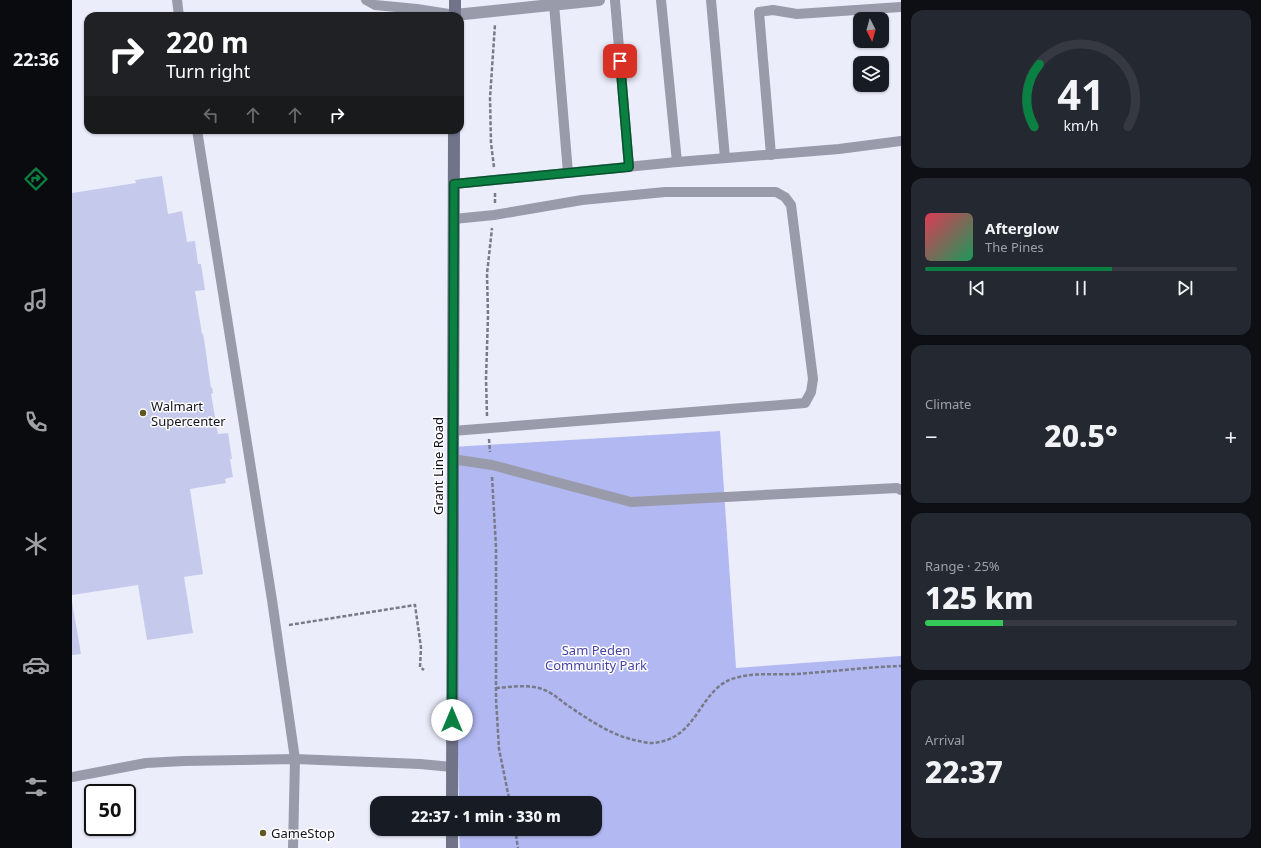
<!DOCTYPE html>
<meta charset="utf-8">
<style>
:root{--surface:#171b24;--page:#242831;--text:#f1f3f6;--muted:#9ea1a6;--line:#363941;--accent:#0b8043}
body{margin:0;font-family:"Noto Sans",sans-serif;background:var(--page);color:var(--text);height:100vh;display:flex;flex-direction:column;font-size:15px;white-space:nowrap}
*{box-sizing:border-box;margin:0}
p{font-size:13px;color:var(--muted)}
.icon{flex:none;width:22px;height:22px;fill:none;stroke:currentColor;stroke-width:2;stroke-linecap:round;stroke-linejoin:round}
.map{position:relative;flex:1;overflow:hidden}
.details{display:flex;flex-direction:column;gap:10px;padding:10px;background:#0d0f14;width:360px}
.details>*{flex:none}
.banner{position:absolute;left:12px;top:12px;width:380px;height:122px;border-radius:12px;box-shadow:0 1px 3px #0004;background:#202124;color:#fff;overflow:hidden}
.needle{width:26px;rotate:174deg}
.tools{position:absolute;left:781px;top:12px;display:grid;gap:8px}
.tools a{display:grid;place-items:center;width:36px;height:36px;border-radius:8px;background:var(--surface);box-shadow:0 1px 3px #0004;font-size:20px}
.speed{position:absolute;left:12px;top:784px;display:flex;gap:8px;font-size:20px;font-weight:700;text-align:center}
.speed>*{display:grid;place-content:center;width:52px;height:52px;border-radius:50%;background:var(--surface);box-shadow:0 1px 3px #0004;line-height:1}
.speed .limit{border:2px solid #111;border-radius:6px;background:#fff;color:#111}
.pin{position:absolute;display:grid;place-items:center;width:34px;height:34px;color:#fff;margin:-17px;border-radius:8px;box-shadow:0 2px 6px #0006}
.me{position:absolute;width:44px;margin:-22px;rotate:0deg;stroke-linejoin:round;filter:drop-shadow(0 0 3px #0008)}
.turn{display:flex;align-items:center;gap:14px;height:84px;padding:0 16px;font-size:18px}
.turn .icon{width:52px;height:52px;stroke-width:2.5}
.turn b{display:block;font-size:28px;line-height:34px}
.lanes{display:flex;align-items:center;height:38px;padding:0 16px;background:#0003;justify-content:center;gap:20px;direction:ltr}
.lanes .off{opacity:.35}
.big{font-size:30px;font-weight:800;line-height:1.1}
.details .widget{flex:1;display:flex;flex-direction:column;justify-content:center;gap:6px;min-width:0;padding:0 14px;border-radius:12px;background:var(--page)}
.details .dial{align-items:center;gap:0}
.dial svg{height:104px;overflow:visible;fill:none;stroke:var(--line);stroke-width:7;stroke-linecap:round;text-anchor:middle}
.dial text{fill:var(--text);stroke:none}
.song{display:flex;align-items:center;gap:12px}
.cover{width:48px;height:48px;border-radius:6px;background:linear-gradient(135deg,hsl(350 70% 55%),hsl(150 70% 35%))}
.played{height:4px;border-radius:2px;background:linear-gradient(90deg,var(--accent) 60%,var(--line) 60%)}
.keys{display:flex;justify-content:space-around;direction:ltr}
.heat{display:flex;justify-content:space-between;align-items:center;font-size:22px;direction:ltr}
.charge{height:6px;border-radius:3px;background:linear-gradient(90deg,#34c759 25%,var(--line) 0)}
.trip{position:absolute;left:298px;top:796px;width:232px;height:40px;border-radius:12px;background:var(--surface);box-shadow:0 1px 3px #0004;font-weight:800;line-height:40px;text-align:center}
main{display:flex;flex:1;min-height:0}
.tabs{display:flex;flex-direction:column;width:72px;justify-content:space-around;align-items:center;background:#090b0e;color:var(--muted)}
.tabs .icon{width:28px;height:28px}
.tabs .current{color:var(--accent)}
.tabs b{font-size:18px;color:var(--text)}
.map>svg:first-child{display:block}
</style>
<main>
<nav class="tabs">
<b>22:36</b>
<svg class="icon current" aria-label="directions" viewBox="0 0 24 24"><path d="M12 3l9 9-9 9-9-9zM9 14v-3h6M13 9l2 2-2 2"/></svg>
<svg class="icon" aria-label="music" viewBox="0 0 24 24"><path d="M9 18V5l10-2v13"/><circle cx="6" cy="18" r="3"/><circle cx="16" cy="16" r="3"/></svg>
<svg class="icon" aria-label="phone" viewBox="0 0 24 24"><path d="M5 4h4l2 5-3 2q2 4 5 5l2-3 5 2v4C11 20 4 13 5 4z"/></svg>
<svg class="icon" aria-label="climate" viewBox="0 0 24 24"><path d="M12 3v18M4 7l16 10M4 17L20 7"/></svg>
<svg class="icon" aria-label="car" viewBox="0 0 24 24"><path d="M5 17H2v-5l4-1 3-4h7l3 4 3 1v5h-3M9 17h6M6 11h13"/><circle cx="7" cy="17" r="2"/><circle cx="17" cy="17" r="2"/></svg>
<svg class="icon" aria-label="filters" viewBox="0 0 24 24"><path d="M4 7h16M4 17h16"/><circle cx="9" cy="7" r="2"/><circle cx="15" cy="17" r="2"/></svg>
</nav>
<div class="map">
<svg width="829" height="848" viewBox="0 0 829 848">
<rect width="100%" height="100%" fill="#ebedfb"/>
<!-- green -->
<path fill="#b1b8f2" d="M648,431l16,237 165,-12v192h-441l-1,-19h136v-26h-136l-7,-356z"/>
<!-- building -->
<g fill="#c5caec">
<path d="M90,176l6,38 14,-3 5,31 8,-1 3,23h3l4,26 -10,1 7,43 1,-1 1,6 7,49 1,-1 1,6 -2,1 7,40 10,-1 4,26h-2l3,18 -8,2 1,4 -36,6 13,85 -19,3 9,56 -46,7 -9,-55 -66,10v-402l64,-10 -1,-3z"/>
<path d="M0,602l9,52 -9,1z"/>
</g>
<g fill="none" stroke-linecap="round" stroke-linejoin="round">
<!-- path -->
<g stroke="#787a87" stroke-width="2.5" stroke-dasharray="4 2" stroke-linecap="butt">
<path d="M422,167l-3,-24 -1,-45 5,-74"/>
<path d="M423,203v-11"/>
<path d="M415,416l-1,-37 2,-63 -1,-42 5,-46"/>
<path d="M417,439l1,13"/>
<path d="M420,477l4,70v152l3,50 11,54"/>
<path d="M217,625l126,-20 6,43 -1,19 4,3"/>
<path d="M424,688c14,-1 32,-4 46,1 9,3 17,10 25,16 21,14 42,29 67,35 6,1 12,3 18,3 46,-3 46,-52 80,-64 19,-7 43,-4 63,-5 35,-2 71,-7 106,-8"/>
<path d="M443,829l3,19"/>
</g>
<!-- lane -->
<g stroke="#999baa" stroke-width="10">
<path d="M105,0l2,16"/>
<path d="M294,0l9,5 42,4 38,6"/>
<path d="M543,0l14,167"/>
<path d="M589,0l16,162"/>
<path d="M639,0l14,158"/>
<path d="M482,4l14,169"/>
<path d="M125,130l75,470 23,159 -2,89"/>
<path d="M699,155l-12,-143 14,-2 24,4 104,-7"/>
<path d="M382,184l223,-22 162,-13 62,-8"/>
<path d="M380,431l353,-28 6,-11 2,-13 -22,-174 -6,-8 -9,-5h-111l-83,8 -88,15 -40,4"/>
<path d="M380,459l40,6 139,37 266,-14 4,2"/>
<path d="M0,777l74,-14 38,-2 111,-2 125,5 32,3"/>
</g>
<!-- street -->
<path stroke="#999baa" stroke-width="12" d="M383,15l144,-15"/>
<!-- secondary -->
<g stroke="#717489" stroke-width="12">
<path d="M383,16v-16"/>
<path d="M380,803l2,-673"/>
<path d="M380,829v19"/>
</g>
</g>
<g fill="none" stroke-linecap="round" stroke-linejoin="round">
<defs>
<path id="route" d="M380,720l2,-536 175,-17 -9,-106"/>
</defs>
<!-- route casing -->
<use href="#route" stroke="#07532c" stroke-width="10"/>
<!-- route -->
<use href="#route" stroke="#0b8043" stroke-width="7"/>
</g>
<!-- markers -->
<g fill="#605623" stroke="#fff" stroke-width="1.5">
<circle cx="71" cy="413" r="4"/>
<circle cx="191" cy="833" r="4"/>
</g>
<g text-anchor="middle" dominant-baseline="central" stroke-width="3" stroke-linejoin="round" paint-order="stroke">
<!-- poi labels -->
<g font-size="13" fill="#12131f" stroke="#fff" text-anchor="start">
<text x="79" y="406">Walmart<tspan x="79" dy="15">Supercenter</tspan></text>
<text x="199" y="833">GameStop</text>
</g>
<!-- street labels -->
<g font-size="13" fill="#12131f" stroke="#fff">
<text transform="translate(366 466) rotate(-90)">Grant Line Road</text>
</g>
<!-- park labels -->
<g font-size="13" fill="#4542a6" stroke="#fff">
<text x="524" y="650">Sam Peden<tspan x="524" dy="15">Community Park</tspan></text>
</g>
</g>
</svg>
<div class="tools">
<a><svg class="needle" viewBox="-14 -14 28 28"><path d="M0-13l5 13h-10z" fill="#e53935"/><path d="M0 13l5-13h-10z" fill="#9ea1a6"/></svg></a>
<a><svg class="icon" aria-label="layers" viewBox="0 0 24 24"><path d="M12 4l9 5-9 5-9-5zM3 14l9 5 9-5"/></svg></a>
</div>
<div class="speed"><div class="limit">50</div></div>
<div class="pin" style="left:548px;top:61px;background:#d93025"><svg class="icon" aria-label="arrive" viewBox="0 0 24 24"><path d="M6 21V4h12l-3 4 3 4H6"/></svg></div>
<svg class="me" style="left:380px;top:720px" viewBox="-20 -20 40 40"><circle r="19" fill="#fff"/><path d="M0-13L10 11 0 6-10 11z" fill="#0b8043"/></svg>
<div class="trip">22:37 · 1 min · 330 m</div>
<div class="banner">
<div class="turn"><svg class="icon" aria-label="right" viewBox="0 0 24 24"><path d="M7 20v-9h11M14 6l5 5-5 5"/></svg><div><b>220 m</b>Turn right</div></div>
<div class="lanes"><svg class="icon off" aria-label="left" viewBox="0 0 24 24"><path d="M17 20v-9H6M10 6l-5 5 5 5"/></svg><svg class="icon off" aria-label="ahead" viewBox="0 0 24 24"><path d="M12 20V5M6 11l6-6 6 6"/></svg><svg class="icon off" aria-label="ahead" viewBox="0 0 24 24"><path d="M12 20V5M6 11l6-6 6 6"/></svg><svg class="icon" aria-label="right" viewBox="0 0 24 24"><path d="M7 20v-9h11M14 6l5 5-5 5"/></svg></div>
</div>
</div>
<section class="details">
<div class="widget dial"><svg viewBox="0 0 100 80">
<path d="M14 69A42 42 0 1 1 86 69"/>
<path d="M14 69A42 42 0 0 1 18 21" stroke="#0b8043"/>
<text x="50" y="56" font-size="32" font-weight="700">41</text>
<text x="50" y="72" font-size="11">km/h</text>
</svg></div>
<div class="widget">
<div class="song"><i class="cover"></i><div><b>Afterglow</b><p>The Pines</p></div></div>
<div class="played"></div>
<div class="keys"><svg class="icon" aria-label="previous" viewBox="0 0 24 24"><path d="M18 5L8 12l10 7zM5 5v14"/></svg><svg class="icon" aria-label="pause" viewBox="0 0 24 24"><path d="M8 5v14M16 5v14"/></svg><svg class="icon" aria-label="next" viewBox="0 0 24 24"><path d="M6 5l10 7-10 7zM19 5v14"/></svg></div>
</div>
<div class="widget"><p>Climate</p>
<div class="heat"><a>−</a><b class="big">20.5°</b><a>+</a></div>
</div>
<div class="widget"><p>Range · 25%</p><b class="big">125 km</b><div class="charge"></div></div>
<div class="widget"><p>Arrival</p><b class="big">22:37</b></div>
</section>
</main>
